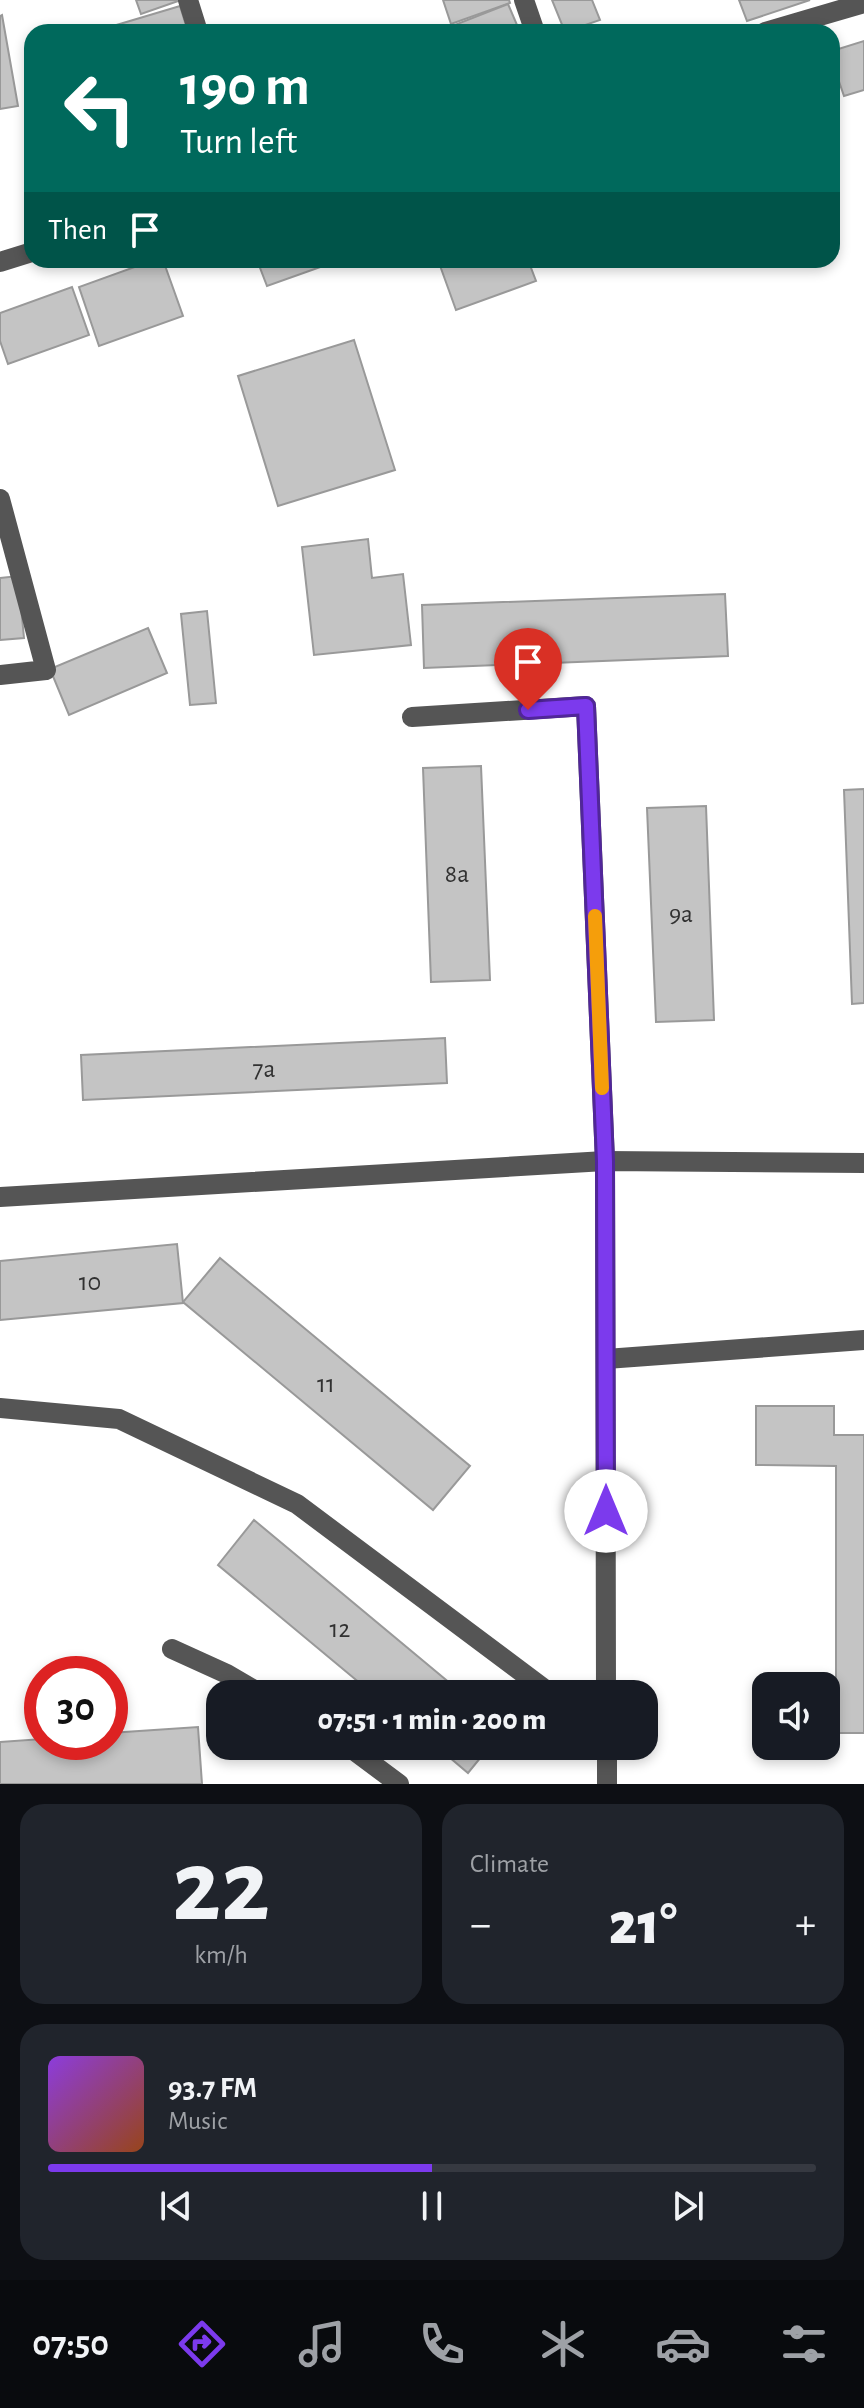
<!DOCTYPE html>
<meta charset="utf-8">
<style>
:root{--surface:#171b24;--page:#20242c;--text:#f1f3f6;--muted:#9ea1a6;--line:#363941;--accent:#7c3aed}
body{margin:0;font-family:"Alegreya Sans",sans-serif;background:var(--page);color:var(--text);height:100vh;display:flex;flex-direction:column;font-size:30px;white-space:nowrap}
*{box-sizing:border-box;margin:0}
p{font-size:26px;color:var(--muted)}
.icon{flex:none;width:44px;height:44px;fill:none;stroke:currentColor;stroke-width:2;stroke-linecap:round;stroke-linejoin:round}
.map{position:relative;height:1784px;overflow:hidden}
.sheet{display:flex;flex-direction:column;gap:20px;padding:20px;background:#0d0f14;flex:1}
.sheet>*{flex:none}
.banner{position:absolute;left:24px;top:24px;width:816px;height:244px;border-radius:24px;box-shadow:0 4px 12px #0003;background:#00695c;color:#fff;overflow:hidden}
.fabs{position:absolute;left:752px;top:1672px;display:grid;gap:16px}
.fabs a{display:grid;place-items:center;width:88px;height:88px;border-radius:16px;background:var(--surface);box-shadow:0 4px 12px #0003;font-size:40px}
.speed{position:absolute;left:24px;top:1656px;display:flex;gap:16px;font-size:40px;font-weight:700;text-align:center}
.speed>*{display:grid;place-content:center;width:104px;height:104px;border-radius:50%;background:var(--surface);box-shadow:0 4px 12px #0003;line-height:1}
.speed .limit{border:12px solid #d22;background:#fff;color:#111}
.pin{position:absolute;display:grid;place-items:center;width:68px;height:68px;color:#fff;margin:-82px -34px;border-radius:50% 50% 50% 0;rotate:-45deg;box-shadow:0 0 8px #0007}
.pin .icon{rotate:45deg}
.me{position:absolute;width:88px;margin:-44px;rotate:0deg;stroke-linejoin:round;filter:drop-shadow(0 0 6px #0008)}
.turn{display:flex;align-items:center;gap:28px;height:168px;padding:0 24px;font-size:36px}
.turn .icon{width:104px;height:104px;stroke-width:2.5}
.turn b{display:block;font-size:56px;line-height:68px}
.then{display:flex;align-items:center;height:76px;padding:0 24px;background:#0003;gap:16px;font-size:30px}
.big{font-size:60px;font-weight:800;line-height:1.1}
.sheet .widget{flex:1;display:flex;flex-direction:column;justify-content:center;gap:12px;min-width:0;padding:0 28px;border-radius:24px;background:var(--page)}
.sheet .dial{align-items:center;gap:0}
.dial b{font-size:104px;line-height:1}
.song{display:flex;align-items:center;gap:24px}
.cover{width:96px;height:96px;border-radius:12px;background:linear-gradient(135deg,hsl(270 70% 55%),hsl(20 70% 35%))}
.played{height:8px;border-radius:4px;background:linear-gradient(90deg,var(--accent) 50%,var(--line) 50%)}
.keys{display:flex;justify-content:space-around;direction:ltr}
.heat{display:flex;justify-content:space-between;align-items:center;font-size:44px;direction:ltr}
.sheet .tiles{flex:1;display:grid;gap:20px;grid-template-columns:1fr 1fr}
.widget:last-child{grid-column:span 2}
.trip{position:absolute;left:206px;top:1680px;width:452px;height:80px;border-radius:24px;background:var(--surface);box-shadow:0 4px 12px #0003;font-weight:800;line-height:80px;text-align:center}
.menu{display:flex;height:128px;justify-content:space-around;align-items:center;background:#090b0e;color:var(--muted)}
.menu .icon{width:56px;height:56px}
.menu .active{color:var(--accent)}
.menu b{font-size:36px;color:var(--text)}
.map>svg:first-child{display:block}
</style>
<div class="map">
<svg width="864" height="1784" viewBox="0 0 864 1784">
<rect width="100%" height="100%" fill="#fff"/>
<!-- building -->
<g fill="#c4c4c4" stroke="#999" stroke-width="2">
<path d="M136,0h45l-40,14z"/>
<path d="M443,0h66l1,3 -59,21z"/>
<path d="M552,0h40l8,20 -35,12z"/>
<path d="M739,0h71l-63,21z"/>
<path d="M508,4l12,28h-66l-2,-6z"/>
<path d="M180,6l8,26h-74l-1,-6z"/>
<path d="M2,15l16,91 -18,3v-93z"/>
<path d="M864,41v49l-20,6 -12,-35v-10z"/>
<path d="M154,260h9l20,56 -84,30 -20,-59z"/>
<path d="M257,260h83l-73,26z"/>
<path d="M438,260h90l8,21 -80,29z"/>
<path d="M72,287l17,48 -81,29 -8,-23v-28z"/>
<path d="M354,340l41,130 -117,36 -40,-130z"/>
<path d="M368,539l4,39 31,-4 8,71 -97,10 -12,-108z"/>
<path d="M18,576l6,62 -24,2v-62z"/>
<path d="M725,594l3,62 -304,12 -2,-63z"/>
<path d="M207,611l9,92 -26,2 -9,-91z"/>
<path d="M148,628l19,45 -98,42 -19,-46z"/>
<path d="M481,766l9,214 -59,2 -8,-214z"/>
<path d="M864,789v214l-12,1 -8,-214z"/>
<path d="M706,806l8,214 -58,2 -9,-214z"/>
<path d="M445,1038l2,45 -364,17 -2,-45z"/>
<path d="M177,1244l6,59 -183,17v-59z"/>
<path d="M220,1258l250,208 -37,44 -250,-208z"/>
<path d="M756,1406h78v29h30v298h-28v-267l-80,-1z"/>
<path d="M254,1520l209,174h-90l-155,-129z"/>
<path d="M198,1727l4,57h-202v-42l42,-3v3h68v-9z"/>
<path d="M436,1746h54l-22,27z"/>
</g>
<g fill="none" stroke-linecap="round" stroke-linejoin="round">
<!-- minor -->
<g stroke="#555" stroke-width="20">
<path d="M188,0l10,32"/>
<path d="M524,0l11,32"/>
<path d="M765,32l99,-29"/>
<path d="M0,262l32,-10"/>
<path d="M0,499l46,171 -46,5"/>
<path d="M412,717l174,-11 19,455 1,533"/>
<path d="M0,1197l605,-36 259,2"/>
<path d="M606,1359l258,-19"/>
<path d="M0,1408l119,11 178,85 254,190"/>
<path d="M172,1649l55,25 34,20"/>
<path d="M348,1746l51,38"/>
<path d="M607,1746v38"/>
</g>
</g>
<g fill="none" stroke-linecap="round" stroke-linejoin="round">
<defs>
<path id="route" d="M528,710l58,-4 19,455 1,350"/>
</defs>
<!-- route casing -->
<use href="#route" stroke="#51269a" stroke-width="20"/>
<!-- route -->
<use href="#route" stroke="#7c3aed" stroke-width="14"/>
<!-- slow -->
<path stroke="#f59e0b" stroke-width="14" d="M595,916l7,172"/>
</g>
<g text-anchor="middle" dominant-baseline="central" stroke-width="8" stroke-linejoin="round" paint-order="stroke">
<!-- number labels -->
<g font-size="26" fill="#313131">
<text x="457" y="874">8a</text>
<text x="681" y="914">9a</text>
<text x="264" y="1069">7a</text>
<text x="90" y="1282">10</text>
<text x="326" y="1384">11</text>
<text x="340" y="1629">12</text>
</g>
</g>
</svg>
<div class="fabs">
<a><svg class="icon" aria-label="sound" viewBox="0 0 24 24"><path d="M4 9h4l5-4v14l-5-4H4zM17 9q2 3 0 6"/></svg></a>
</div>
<div class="speed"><div class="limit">30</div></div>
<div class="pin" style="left:528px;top:710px;background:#d93025"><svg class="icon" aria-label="arrive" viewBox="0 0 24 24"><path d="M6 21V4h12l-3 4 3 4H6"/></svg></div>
<svg class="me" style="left:606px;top:1511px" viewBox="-20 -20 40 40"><circle r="19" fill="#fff"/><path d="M0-13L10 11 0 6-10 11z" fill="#7c3aed"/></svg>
<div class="trip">07:51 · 1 min · 200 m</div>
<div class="banner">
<div class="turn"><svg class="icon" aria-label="left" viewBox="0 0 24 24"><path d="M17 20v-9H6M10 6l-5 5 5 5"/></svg><div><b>190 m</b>Turn left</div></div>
<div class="then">Then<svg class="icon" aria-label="arrive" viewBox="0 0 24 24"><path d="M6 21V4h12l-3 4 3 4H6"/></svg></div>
</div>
</div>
<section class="sheet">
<div class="tiles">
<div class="widget dial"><b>22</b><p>km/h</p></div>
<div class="widget"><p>Climate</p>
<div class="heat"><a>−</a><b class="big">21°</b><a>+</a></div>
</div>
<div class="widget">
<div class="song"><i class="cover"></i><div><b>93.7 FM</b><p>Music</p></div></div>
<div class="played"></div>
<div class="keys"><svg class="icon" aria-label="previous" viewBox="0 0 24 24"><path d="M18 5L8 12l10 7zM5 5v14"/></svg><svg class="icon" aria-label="pause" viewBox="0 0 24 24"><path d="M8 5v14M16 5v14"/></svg><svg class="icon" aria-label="next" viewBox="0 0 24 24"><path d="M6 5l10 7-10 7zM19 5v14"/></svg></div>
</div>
</div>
</section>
<nav class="menu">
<b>07:50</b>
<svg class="icon active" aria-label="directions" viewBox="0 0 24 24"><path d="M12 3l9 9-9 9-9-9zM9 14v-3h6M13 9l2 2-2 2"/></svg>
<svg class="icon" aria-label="music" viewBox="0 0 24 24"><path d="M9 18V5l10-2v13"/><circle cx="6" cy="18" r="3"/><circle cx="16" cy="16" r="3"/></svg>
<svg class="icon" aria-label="phone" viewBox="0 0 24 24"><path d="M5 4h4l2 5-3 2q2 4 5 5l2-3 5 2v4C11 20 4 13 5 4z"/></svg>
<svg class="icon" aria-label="climate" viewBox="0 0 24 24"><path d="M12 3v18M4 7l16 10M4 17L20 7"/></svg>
<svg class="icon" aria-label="car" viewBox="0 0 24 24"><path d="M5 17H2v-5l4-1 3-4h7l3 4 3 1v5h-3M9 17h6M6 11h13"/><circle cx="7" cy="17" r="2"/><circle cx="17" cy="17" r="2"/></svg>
<svg class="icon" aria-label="filters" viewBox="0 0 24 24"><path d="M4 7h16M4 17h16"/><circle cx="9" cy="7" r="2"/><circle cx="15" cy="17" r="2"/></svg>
</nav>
